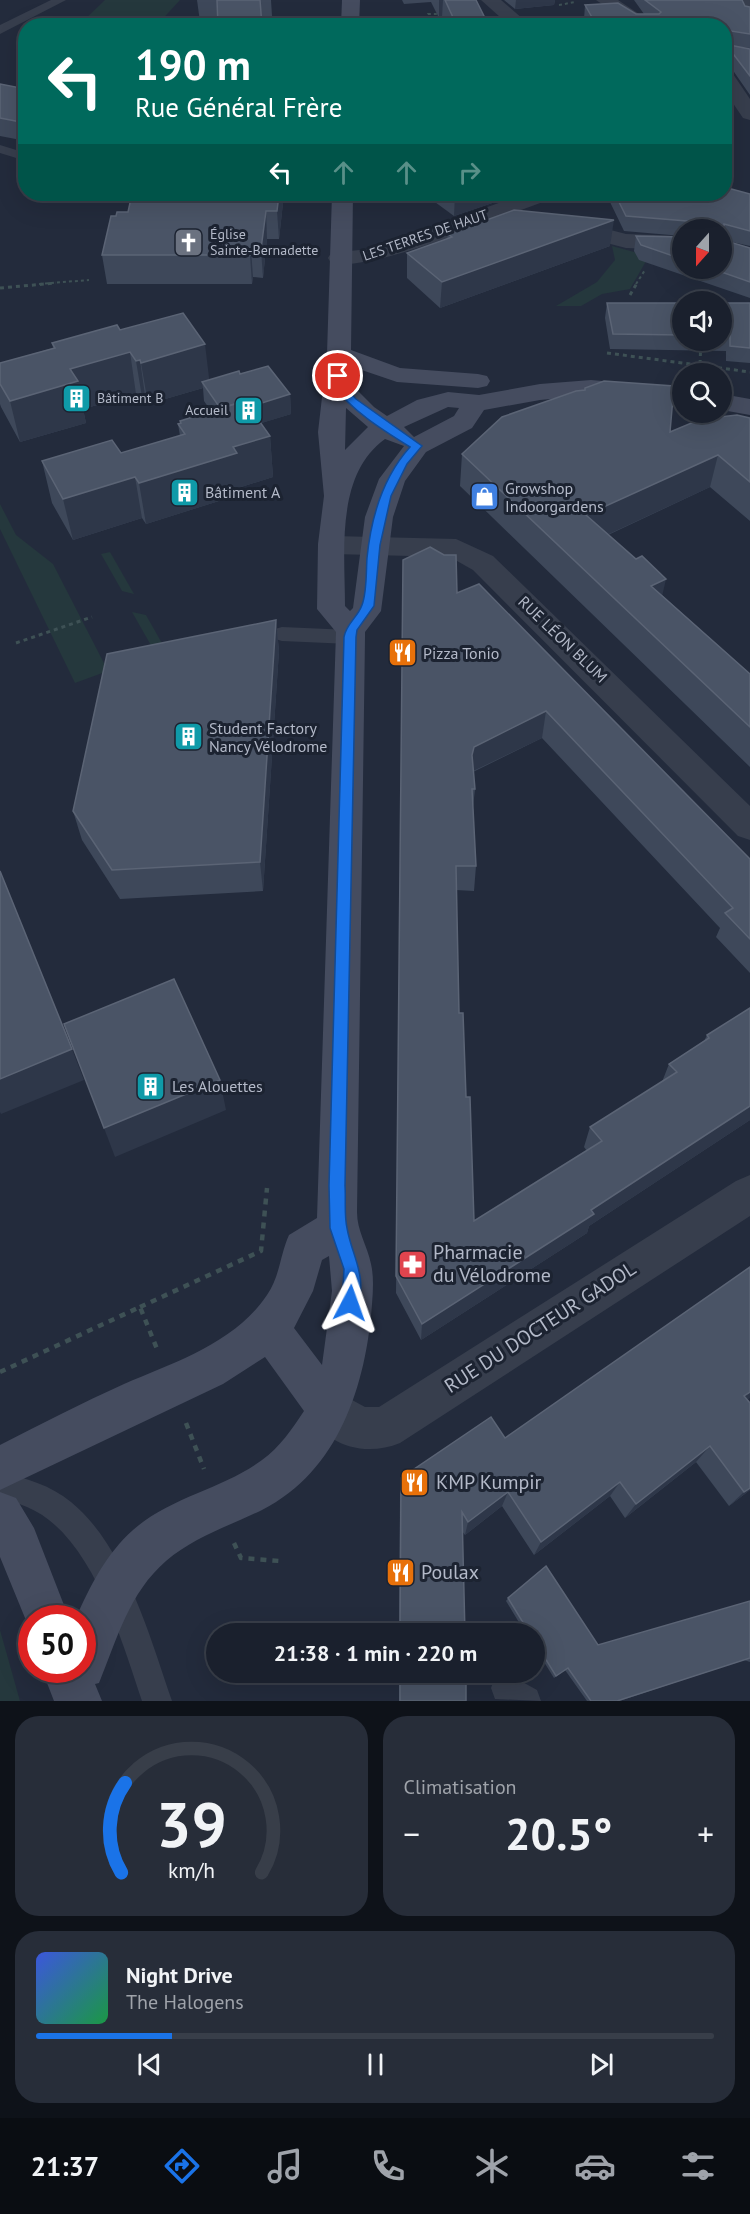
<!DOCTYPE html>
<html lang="fr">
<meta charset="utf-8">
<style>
:root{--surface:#1a202d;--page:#272d39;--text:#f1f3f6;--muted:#9fa3aa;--line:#383e49;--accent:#1a73e8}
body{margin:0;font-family:"PT Sans",sans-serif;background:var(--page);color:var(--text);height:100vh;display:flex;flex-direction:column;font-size:22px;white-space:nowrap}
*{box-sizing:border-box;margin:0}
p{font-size:20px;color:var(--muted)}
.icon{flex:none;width:33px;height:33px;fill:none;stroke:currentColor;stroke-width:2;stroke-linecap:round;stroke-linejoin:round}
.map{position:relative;height:1701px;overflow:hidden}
.details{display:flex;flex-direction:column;gap:15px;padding:15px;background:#0e1219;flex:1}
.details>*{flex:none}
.banner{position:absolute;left:18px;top:18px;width:714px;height:183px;border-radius:24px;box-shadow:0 6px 24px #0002,0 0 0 2px var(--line);background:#00695c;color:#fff;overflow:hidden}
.needle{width:39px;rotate:201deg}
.buttons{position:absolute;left:672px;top:219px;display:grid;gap:12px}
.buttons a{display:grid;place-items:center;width:60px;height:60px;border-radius:50%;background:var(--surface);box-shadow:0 6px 24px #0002,0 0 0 2px var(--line);font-size:30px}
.speed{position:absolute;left:18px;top:1605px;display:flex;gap:12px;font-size:30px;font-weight:700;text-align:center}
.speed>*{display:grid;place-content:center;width:78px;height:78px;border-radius:50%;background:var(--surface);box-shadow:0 6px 24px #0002,0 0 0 2px var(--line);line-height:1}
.speed .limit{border:9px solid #d22;background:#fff;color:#111}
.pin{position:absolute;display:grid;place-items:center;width:51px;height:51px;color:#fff;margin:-26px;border:3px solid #fff;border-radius:50%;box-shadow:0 2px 6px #0007}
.me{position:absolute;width:66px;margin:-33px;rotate:4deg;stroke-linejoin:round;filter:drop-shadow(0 0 4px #0008)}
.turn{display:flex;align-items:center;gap:21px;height:126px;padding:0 18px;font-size:27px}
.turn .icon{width:78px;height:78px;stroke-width:2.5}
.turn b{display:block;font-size:42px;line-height:51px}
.lanes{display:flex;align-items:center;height:57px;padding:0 18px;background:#0003;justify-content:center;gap:30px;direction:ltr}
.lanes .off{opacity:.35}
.big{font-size:45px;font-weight:600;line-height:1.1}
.details .tile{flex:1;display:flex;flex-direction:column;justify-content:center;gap:9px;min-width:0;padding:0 21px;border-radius:24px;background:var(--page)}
.details .dial{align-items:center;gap:0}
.dial svg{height:156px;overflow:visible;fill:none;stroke:var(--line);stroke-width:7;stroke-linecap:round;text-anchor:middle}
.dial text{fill:var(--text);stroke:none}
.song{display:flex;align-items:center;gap:18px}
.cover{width:72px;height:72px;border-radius:9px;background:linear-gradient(135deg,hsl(230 70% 55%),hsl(140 70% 35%))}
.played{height:6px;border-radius:3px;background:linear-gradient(90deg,var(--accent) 20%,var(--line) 20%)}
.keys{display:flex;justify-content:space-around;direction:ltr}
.heat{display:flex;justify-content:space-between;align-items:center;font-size:33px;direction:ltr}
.details .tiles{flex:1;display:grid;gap:15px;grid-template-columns:1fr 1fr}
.tile:last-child{grid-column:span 2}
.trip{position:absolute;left:206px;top:1623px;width:339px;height:60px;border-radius:30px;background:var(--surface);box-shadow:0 6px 24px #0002,0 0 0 2px var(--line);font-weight:600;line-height:60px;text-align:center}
.tabs{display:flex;height:96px;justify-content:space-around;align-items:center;background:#0a0d12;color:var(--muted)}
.tabs .icon{width:42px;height:42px}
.tabs .active{color:var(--accent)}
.tabs b{font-size:27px;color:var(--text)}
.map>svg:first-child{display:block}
</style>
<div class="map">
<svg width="750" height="1701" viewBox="0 0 750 1701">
<rect width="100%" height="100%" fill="#232b3c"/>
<!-- green -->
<g fill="#25383d">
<path d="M105,0h75l-23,25h-78z"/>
<path d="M612,246l37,10 -19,33 -28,5 -21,12h-25l41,-24 18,-22z"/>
<path d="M0,504l16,31 37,29 55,107 -33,12 -75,-154z"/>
<path d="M110,552l24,42 -12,-3 -21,-37z"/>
<path d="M132,612l14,3 30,53 -11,2z"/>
<path d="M0,1630l20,71h-20z"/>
</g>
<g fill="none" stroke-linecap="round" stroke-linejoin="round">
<!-- path-far2 -->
<g stroke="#3e5155" stroke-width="2" stroke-dasharray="3 3" stroke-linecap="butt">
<path d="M559,5l16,-3"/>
<path d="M551,23l34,-5"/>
<path d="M430,26l-2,-12h12"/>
<path d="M39,284l50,-4"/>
<path d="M636,284l9,-14"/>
</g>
<!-- path-far1 -->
<g stroke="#3e5155" stroke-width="3" stroke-dasharray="4 4" stroke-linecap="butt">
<path d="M0,288l56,-5"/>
<path d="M630,295l7,-12"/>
<path d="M607,353l143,19"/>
<path d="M700,364l1,-24"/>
<path d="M16,643l76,-26"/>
</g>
<!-- path -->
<g stroke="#3e5155" stroke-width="4.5" stroke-dasharray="6 6" stroke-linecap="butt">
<path d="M140,1307l121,-56 6,-63"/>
<path d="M0,1372l140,-65 17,42"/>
<path d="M186,1423l18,46"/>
<path d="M234,1543l7,15 39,3"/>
</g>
<!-- lane -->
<g fill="#373e4d" fill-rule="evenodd">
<path d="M51,0h15l-66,34v-9z"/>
<path d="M0,145l26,8v8l-26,-8z"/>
<path d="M282,627l68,3 7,2 2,5 -2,5 -7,2 -68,-3 -7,-2 -2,-5 2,-5z"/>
<path d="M0,1472c26,6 50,13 71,30 54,44 79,135 101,199h-30c-20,-60 -51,-168 -115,-194 -8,-4 -18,-5 -27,-7z"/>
<path d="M506,1673l31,17 4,11 -46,-2 -4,-11 4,-11z"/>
</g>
<!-- street -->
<g fill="#373e4d" fill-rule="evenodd">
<path d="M481,0h20l30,26h-21z"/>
<path d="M596,0h22l39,26h-23z"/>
<path d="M733,0h17v20l-6,-1z"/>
<path d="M724,69l7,2 19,28v21l-7,-2 -19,-28z"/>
<path d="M524,194h30l-3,5c-46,16 -179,74 -220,64l-3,-5 3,-5 38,-4z"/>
<path d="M568,219l58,15 56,2v14l-56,-2 -66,-17 -3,-5 3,-5z"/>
<path d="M333,536l123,3 37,17 257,250v34l-12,-4 -265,-266 -23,-13 -117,-3 -10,-2 -4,-7 4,-7z"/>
<path d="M750,1175v41l-350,227c-36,15 -78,2 -93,-35l6,-15 15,-6 37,20h14l357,-226z"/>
</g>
<!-- secondary -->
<g fill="#454c5f" fill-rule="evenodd">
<path d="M342,0h18l-1,26h-18z"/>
<path d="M332,194h21l-2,156 49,18 78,6 9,2 3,5 -3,5 -9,2 -81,-6 -47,-16 -1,16 25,25 13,9 30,-16 31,-8 31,3 61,-11 51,-4 91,8v16l-91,-9 -51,5 -56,10 -12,18 -46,24 -21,29 -12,36 -12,94 -16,21v5l-8,575c0,19 10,33 14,52 3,13 2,27 1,40 -6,81 -33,167 -110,206 -33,16 -68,27 -96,51 -37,32 -49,78 -67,122l-4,1 7,17h-48l-12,-31h40v-52h-6c14,-32 30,-64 57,-88 37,-33 90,-41 129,-70 18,-13 30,-31 42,-49l-39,-54 -42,27 -223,106v-45c41,-21 82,-42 124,-61 51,-22 111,-41 143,-89 13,-19 13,-40 22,-60l28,-17 19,-586 -19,-23 1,-65 6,-48 -6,-64 9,-78zM448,407l11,1 -5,8 -40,21 -10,-10zM346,408l22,19 -23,23zM385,439l19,7 -25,33 -14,38 -12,91 -3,3 -5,-5c0,-54 -10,-131 40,-167zM329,1256l3,35 -10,74 -28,-37 19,-37 9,-31z"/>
<path d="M722,394l28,5v16l-28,-5z"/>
<path d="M0,1492l16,6 18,30 35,90h-37v17l-32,-78z"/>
</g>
</g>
<!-- wall -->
<g fill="#3e485a">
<path d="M197,0h74l1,16 -72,6z"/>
<path d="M402,0h74l13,26h-47v-9l-3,1 -8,-16 -27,2z"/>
<path d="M504,0h51l-1,5 -39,4z"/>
<path d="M634,0h108l3,6 5,1v41l-11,-1 11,2v46l-18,-26 -7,-1 -1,-42h-137l-3,-7 1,-14 51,9h8z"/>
<path d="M0,84l26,5v52l-26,-5z"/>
<path d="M284,194l-5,45h-12l-4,39 -10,-1 -1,7h-145l-5,-29 14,-39 12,-4 42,-10h73z"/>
<path d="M424,194h80v5l-50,17z"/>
<path d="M611,194h139v52l-27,-6 27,8v50l-111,-38 -5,-9 2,-15 46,1v31h40v-38h-40v6l-58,-5 -14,-29z"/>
<path d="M448,234l162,12 -170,62 -33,-30v-25l40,-14z"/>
<path d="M607,303h75v37h40v-37h28v60l-24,-2v-10l-116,-2 -5,-31z"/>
<path d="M120,330l89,50 31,-6 50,20 1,20 -30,9 9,13 3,41 -32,10v7l-95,30 -4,-6 -69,22 -21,-37 -10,-42 79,-8 59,-17 -2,-12 2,-1v-2l31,-10 -7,-10 -1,-13 -55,16 -2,-2 -3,1 -7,-9 -53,15 3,14 -66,19 -19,-35 -1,-3v-41l53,-15 -1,-5z"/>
<path d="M711,418h39v103l-40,-34 -102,48 54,60 88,79v93l-290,-281 2,-32 208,-22z"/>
<path d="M403,587l54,6 293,266v114l-34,-36 4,-9 -178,-190 -69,34 2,17 -2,18 3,59 -2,25 -18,-1 3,123 7,84 8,124 113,-70 -3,-4 6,-20 72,-45 7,-18 35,-23 3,-6 43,-27v112l-161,106 -2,7 -166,107 -25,-47z"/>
<path d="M276,620l3,31 -16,240 -143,8 -38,-59 -9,-29z"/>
<path d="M747,1400l3,3v87l-21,16 -33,-44 -71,56 -15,-22 -76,59 -32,-49 -37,29 -3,-4 3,103h-66l1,-141 1,-15 104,-40z"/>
<path d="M508,1598l90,47 152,-44v61l-6,-2 -125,41h-32l-22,-31 -11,8 -20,-32v-12h-8l-20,-33z"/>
<rect x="399" y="1672" width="67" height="29"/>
</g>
<!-- shaded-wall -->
<g fill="#2e3749">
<path d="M439,0h4l-1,17 -3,1z"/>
<path d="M516,0h39l-1,5 -39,4z"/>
<path d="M163,194h6l1,11 -8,-3z"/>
<path d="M279,194h5l-5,45 -2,-28z"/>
<path d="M455,194h49v5l-50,17z"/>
<path d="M266,211l1,28 -4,39 -2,-29z"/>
<path d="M614,220l-4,26 -170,62 2,-26z"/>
<path d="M251,249l2,28 -1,7 -2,-29z"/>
<path d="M205,344l5,42 -8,-4 1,6 -55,16 -7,-41z"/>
<path d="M130,352l6,42 -53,15 3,14 -66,19 -10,-41 60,-32z"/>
<path d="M140,360l6,42 -3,1 -7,-42z"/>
<path d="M290,394l1,20 -64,20 -2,-20z"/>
<path d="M270,436l3,41 -32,10v7l-95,30 -7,-41 94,-36z"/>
<path d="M718,455l-8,32 -129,60 5,-32z"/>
<path d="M135,477l7,41 -69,22 -10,-41z"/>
<path d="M666,579l-7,31 -8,-24z"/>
<path d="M276,620l3,31 -16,240 -3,-29z"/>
<path d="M546,711l-4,27 -71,34 1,-17 2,-8z"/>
<path d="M72,1049l12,31 -83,34 -1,-2v-33z"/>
<path d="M220,1080l6,30 -111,47 -11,-29z"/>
<path d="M750,1106v14l-161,106 -2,7 -166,107 1,-16 169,-114z"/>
<path d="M750,1392v6l-20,15 14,-17z"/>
<path d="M710,1446l-14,16 -71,56 11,-14z"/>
<path d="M620,1482l-10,14 -76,59 7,-13z"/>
<path d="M750,1488v2l-21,16 15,-14z"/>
<path d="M508,1492l-6,14 -37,29 3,-13z"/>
<path d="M749,1658l-130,43h-2z"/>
</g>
<!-- building -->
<g fill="#4a5466" stroke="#5b6475" stroke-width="1.5">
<path d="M217,0h43l2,26h-44z"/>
<path d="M445,0h31l13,26h-32z"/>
<path d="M645,0h97l3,6 5,1v27l-25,-4 -1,14v-18h-127l-12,-21 33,-2 18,11h23l2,-2z"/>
<path d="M724,44l26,5v27l-16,-21 -9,-2 -1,21z"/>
<path d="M0,84l26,5v34l-26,-5z"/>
<path d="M724,187l26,7v37l-26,-7 -1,16 27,8v34l-40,-14h12v-38h-35v-9l-61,-5 -11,-22h109z"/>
<path d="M132,194h31l-1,8h81l2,-8h34l-2,17h-11l-5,38h-10l-1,6h-148l9,-39h5l1,-4h11z"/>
<path d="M514,210l100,10 -172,62 -35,-29 45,-16 -4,-3z"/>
<path d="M636,236l46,1v22l-41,-14z"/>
<path d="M607,303h75v32l-69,-1z"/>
<path d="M722,303h28v45l-20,-2v-10h-8z"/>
<path d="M183,313l22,31 -64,19 -1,-3 -4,1 -6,-9 -60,17 8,12 -68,20 -10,-17v-21l55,-15 -3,-5 65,-18 3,5z"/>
<path d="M268,366l22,28 -41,13 -4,-6 -25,7 -18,-26 37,-11 1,3z"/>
<path d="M604,381l70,5 -4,46 38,-16 3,2 26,-3 13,3v64l-32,-27 -132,60 50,44 6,-3 24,23 -15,7 99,88v53l-288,-273 40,-37 74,-26 9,-1v-2z"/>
<path d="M245,401l25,35 -37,11 4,6 -98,30 -4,-6 -72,22 -21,-38 70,-21 9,13 64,-19 -7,-10 3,-1 -1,-2z"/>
<path d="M430,547l14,8h12l1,38 22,-9 271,275v80l-25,-26 8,-5 -187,-197 -72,36 -2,8 3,34h-3l4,77h-20l3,147h4l3,84h4l4,124 128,-80 -12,-14 87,-55 -8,-8 40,-26 -2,-3 43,-27v98l-159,104 3,4 -172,110 -26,-48 7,-716z"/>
<path d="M276,620l-16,242 -148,8 -39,-59 34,-157z"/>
<path d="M0,871l72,178 -72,30z"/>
<path d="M174,979l46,101 -116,48 -40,-104z"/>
<path d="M750,1267v125l-6,4 6,7v85l-6,4 -34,-46 -74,58 -16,-22 -79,60 -33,-50 -40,30 -6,-10 3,122h-65l1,-156 90,-61 14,21z"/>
<path d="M546,1566l52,79 152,-44v57l-133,43h-26l-23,-33 -12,8 -22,-36v-6h-4l-22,-36z"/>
<rect x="400" y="1672" width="66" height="29"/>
</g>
<!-- route -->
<path fill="#1a73e8" stroke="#114b97" stroke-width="1.5" d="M334,374h7l1,10 14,15 66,47 -15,18 -16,32 -11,49 -6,61 -17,24 -1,7 -11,549c1,13 -1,29 2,42 5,29 22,50 9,81l-6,3 -6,-3 -2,-6 2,-34 -14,-41 -1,-42 15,-549c2,-13 14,-20 18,-32 5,-13 4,-33 5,-47 4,-40 16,-81 43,-111 -29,-18 -58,-36 -78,-63z"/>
<!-- icons -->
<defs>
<symbol id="church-square" viewBox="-11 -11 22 22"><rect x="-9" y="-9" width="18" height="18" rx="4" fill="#6b7280" stroke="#1c2331"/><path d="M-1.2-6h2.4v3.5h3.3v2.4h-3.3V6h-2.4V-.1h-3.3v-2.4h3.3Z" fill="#fff"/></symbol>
<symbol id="building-square" viewBox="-11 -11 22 22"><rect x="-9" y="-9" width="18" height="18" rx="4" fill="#0f9aa8" stroke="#1c2331"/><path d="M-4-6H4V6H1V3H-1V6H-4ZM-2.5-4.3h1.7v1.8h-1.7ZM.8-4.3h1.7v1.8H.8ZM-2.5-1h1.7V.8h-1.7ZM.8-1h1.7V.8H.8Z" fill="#fff"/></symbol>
<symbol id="shop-square" viewBox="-11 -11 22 22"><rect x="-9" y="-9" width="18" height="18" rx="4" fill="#3f7fe0" stroke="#1c2331"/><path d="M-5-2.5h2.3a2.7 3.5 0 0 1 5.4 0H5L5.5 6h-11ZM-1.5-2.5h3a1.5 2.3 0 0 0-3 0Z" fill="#fff"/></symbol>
<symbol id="restaurant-square" viewBox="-11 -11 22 22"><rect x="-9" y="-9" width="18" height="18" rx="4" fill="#e8710a" stroke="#1c2331"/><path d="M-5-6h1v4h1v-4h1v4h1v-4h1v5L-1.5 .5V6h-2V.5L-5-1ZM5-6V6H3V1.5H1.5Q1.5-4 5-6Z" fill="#fff"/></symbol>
<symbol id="pharmacy-square" viewBox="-11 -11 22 22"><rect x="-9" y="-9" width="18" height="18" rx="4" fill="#e0444e" stroke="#1c2331"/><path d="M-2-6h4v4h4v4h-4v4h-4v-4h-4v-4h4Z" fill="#fff"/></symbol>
</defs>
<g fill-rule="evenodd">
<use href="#church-square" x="172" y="226" width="33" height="33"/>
<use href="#building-square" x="60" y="382" width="33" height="33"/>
<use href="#building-square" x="232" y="394" width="33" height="33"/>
<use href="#building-square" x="168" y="476" width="33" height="33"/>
<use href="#shop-square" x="468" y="480" width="33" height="33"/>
<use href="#restaurant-square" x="386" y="636" width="33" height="33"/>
<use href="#building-square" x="172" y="720" width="33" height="33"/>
<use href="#building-square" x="134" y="1070" width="33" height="33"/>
<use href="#pharmacy-square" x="396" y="1248" width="33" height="33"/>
<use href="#restaurant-square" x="398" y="1466" width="33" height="33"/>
<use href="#restaurant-square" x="384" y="1556" width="33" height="33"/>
</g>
<g text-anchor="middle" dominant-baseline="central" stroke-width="6" stroke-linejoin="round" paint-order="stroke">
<!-- far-poi labels -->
<g font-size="14" fill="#b3b9c8" stroke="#1c2331" text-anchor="start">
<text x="210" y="234">Église<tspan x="210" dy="16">Sainte-Bernadette</tspan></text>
<text x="97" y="398">Bâtiment B</text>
<text x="228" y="410" text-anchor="end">Accueil</text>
</g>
<!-- far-street labels -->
<g font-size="14" fill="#b3b9c8" stroke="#1c2331">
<text transform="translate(425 235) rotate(-19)">LES TERRES DE HAUT</text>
</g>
<!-- poi labels -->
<g font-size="16" fill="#b3b9c8" stroke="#1c2331" text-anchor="start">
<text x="505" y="488">Growshop<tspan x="505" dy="18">Indoorgardens</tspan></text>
<text x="205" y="492">Bâtiment A</text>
<text x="423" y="653">Pizza Tonio</text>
<text x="209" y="728">Student Factory<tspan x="209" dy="18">Nancy Vélodrome</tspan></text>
<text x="172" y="1086">Les Alouettes</text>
</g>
<!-- street labels -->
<g font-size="16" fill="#b3b9c8" stroke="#1c2331">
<text transform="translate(563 639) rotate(44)">RUE LÉON BLUM</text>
</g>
<!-- near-poi labels -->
<g font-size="20" fill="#b3b9c8" stroke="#1c2331" text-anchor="start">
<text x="433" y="1252">Pharmacie<tspan x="433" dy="23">du Vélodrome</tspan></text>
<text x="436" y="1482">KMP Kumpir</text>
<text x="421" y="1572">Poulax</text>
</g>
<!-- near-street labels -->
<g font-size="20" fill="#b3b9c8" stroke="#1c2331">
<text transform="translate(540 1327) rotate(-33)">RUE DU DOCTEUR GADOL</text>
</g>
</g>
</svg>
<div class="buttons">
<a><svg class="needle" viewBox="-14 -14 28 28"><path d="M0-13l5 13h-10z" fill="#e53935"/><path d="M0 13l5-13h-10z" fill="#9fa3aa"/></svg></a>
<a><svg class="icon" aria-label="sound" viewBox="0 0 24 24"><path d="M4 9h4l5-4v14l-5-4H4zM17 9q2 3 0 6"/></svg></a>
<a><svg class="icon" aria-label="search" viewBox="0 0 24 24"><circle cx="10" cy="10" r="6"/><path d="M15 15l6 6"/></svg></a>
</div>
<div class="speed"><div class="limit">50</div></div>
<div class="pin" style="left:338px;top:376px;background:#d93025"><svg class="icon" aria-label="arrive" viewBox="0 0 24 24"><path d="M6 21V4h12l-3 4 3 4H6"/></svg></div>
<svg class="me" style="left:350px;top:1303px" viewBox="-20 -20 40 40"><path d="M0-17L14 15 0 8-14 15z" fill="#1a73e8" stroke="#fff" stroke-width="4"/></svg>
<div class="trip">21:38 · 1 min · 220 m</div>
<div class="banner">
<div class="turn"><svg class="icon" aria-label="left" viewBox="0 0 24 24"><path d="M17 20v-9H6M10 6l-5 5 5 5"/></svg><div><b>190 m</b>Rue Général Frère</div></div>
<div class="lanes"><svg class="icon" aria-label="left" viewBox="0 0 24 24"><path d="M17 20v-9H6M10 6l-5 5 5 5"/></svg><svg class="icon off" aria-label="ahead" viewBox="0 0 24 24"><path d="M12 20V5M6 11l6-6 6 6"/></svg><svg class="icon off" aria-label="ahead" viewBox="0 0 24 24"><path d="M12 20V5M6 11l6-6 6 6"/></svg><svg class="icon off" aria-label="right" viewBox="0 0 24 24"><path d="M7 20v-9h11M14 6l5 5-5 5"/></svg></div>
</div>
</div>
<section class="details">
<div class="tiles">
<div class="tile dial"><svg viewBox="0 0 100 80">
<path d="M14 69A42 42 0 1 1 86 69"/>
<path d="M14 69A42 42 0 0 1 16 23" stroke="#1a73e8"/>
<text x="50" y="56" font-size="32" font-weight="700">39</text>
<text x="50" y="72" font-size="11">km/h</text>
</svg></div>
<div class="tile"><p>Climatisation</p>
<div class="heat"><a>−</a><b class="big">20.5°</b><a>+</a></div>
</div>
<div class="tile">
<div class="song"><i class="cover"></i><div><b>Night Drive</b><p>The Halogens</p></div></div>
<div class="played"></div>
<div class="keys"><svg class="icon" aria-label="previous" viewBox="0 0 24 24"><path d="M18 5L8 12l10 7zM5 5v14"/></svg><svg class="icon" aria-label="pause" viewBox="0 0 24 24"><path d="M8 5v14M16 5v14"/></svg><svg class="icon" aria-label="next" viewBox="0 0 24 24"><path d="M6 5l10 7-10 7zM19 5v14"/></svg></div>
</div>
</div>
</section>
<nav class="tabs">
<b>21:37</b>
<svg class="icon active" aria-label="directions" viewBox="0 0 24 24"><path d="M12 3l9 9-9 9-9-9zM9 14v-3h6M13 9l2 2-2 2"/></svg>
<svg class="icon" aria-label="music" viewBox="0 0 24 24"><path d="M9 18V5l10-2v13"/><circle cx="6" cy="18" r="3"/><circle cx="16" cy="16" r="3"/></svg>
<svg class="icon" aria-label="phone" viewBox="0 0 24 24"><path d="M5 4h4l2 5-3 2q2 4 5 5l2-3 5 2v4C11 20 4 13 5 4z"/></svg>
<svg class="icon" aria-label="climate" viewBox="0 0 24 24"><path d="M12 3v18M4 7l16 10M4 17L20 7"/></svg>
<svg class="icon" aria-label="car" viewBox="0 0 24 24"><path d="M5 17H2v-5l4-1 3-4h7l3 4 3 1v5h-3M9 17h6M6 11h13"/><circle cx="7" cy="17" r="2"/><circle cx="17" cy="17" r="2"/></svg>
<svg class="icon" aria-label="filters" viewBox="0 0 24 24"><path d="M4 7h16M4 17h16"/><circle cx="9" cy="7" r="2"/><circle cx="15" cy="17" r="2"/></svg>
</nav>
